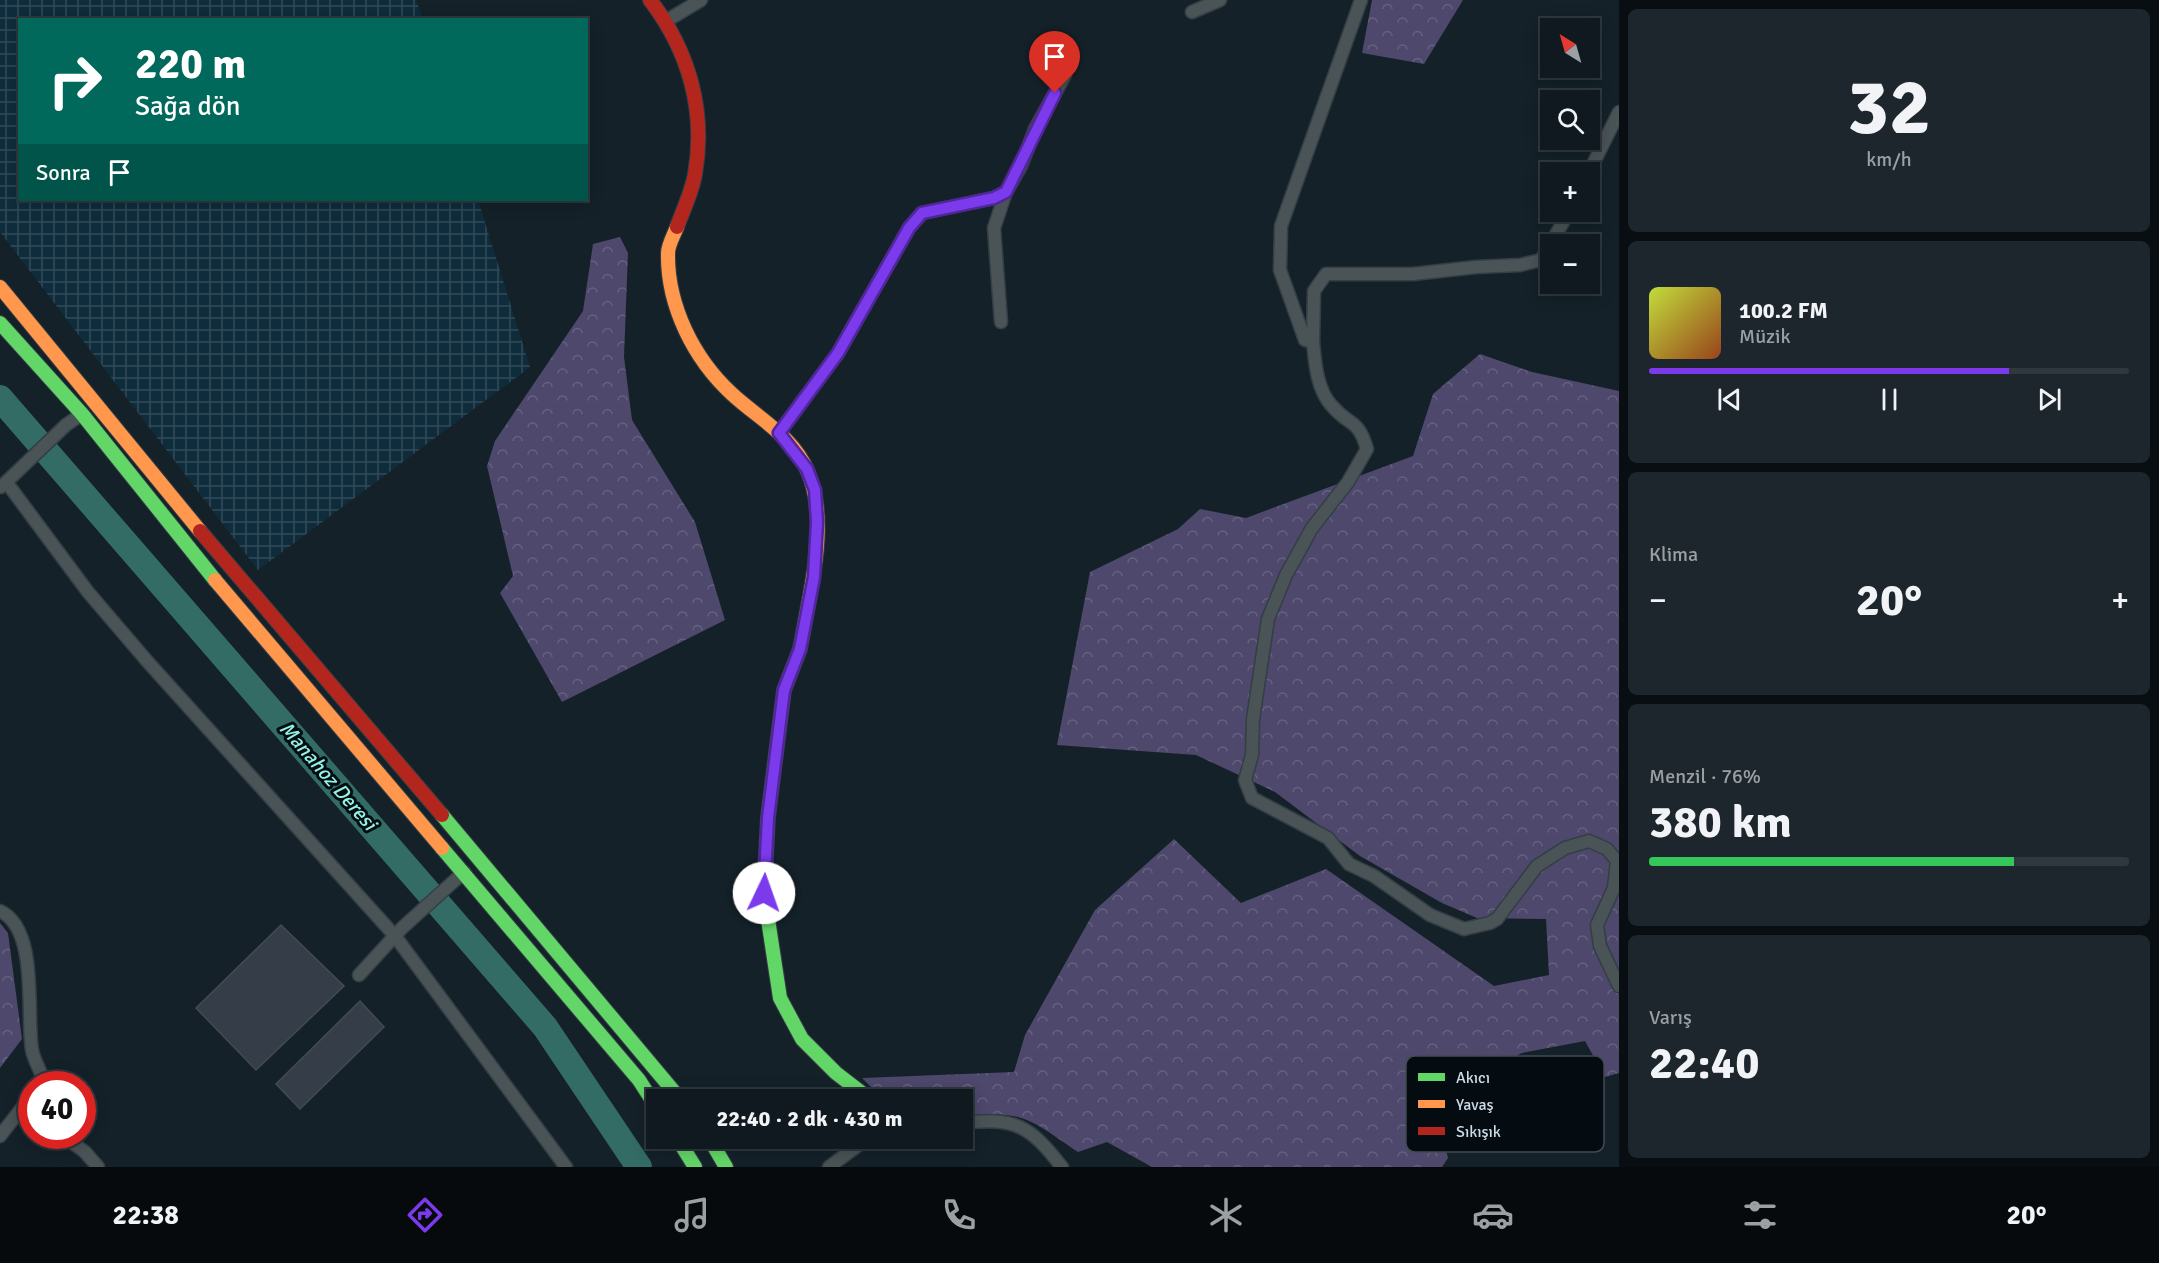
<!DOCTYPE html>
<html lang="tr">
<meta charset="utf-8">
<style>
:root{--surface:#0f191f;--page:#1d262c;--text:#f1f3f6;--muted:#9ba0a4;--line:#2f383d;--accent:#7c3aed}
body{margin:0;font-family:Signika,sans-serif;background:var(--page);color:var(--text);height:100vh;display:flex;flex-direction:column;font-size:22px;white-space:nowrap}
*{box-sizing:border-box;margin:0}
p{font-size:20px;color:var(--muted)}
.icon{flex:none;width:33px;height:33px;fill:none;stroke:currentColor;stroke-width:2;stroke-linecap:round;stroke-linejoin:round}
.map{position:relative;flex:1;overflow:hidden}
.drawer{display:flex;flex-direction:column;gap:9px;padding:9px;background:#080e11;width:540px}
.drawer>*{flex:none}
.top-card{position:absolute;left:18px;top:18px;width:570px;height:183px;border-radius:0px;box-shadow:0 3px 15px #0003,0 0 0 2px var(--line);background:#00695c;color:#fff;overflow:hidden}
.needle{width:39px;rotate:323deg}
.controls{position:absolute;left:1540px;top:18px;display:grid;gap:12px}
.controls a{display:grid;place-items:center;width:60px;height:60px;border-radius:0px;background:var(--surface);box-shadow:0 3px 15px #0003,0 0 0 2px var(--line);font-size:30px}
.speed{position:absolute;left:18px;top:1071px;display:flex;gap:12px;font-size:30px;font-weight:700;text-align:center}
.speed>*{display:grid;place-content:center;width:78px;height:78px;border-radius:50%;background:var(--surface);box-shadow:0 3px 15px #0003,0 0 0 2px var(--line);line-height:1}
.speed .limit{border:9px solid #d22;background:#fff;color:#111}
.pin{position:absolute;display:grid;place-items:center;width:51px;height:51px;color:#fff;margin:-62px -26px;border-radius:50% 50% 50% 0;rotate:-45deg;box-shadow:0 0 6px #0007}
.pin .icon{rotate:45deg}
.me{position:absolute;width:66px;margin:-33px;rotate:3deg;stroke-linejoin:round;filter:drop-shadow(0 0 4px #0008)}
.turn{display:flex;align-items:center;gap:21px;height:126px;padding:0 18px;font-size:27px}
.turn .icon{width:78px;height:78px;stroke-width:2.5}
.turn b{display:block;font-size:42px;line-height:51px}
.then{display:flex;align-items:center;height:57px;padding:0 18px;background:#0003;gap:12px;font-size:22px}
.big{font-size:45px;font-weight:800;line-height:1.1}
.drawer .card{flex:1;display:flex;flex-direction:column;justify-content:center;gap:9px;min-width:0;padding:0 21px;border-radius:9px;background:var(--page)}
.drawer .dial{align-items:center;gap:0}
.dial b{font-size:78px;line-height:1}
.song{display:flex;align-items:center;gap:18px}
.cover{width:72px;height:72px;border-radius:9px;background:linear-gradient(135deg,hsl(70 70% 55%),hsl(20 70% 35%))}
.played{height:6px;border-radius:3px;background:linear-gradient(90deg,var(--accent) 75%,var(--line) 75%)}
.keys{display:flex;justify-content:space-around;direction:ltr}
.heat{display:flex;justify-content:space-between;align-items:center;font-size:33px;direction:ltr}
.charge{height:9px;border-radius:4px;background:linear-gradient(90deg,#34c759 76%,var(--line) 0)}
.trip{position:absolute;left:646px;top:1089px;width:327px;height:60px;border-radius:0px;background:var(--surface);box-shadow:0 3px 15px #0003,0 0 0 2px var(--line);font-weight:800;line-height:60px;text-align:center}
.menu{display:flex;height:96px;justify-content:space-around;align-items:center;background:#060a0c;color:var(--muted)}
.menu .icon{width:42px;height:42px}
.menu .active{color:var(--accent)}
.menu b{font-size:27px;color:var(--text)}
main{display:flex;flex:1;min-height:0}
.map>svg:first-child{display:block}
</style>
<main>
<div class="map">
<svg width="1619" height="1167" viewBox="0 0 1619 1167">
<defs>
<pattern id="industrial-grid" width="8" height="8" patternUnits="userSpaceOnUse" patternTransform="scale(1.5)"><rect width="8" height="8" fill="#0f2c3c"/><path d="M0 4h8M4 0v8" fill="none" stroke="#314a58"/></pattern>
<pattern id="forest-crowns" width="20" height="18" patternUnits="userSpaceOnUse" patternTransform="scale(1.5)"><rect width="20" height="18" fill="#4d486c"/><path d="M2 6a3 3 0 1 1 6 0M12 15a3 3 0 1 1 6 0" fill="none" stroke="#656281"/></pattern>
</defs>
<rect width="100%" height="100%" fill="#142129"/>
<!-- industrial -->
<path fill="url(#industrial-grid)" d="M0,0h416l7,19 -403,1v180h458l52,167 -272,203 -258,-338z"/>
<!-- forest -->
<g fill="url(#forest-crowns)">
<path d="M1372,0h91l-39,64 -62,-11z"/>
<path d="M620,237l8,16 -4,104 8,63 63,102 30,98 -163,82 -62,-109 13,-17 -26,-110 8,-25 88,-130 10,-67z"/>
<path d="M1480,354l52,18 87,19v682l-14,4 -20,-36 -63,12 -89,44 15,61 -6,9h-290l-45,-25 -29,10c-49,-33 -54,-43 -115,-35v-17l-80,-1 -21,-21 152,-6 11,-37 70,-125 79,-71 67,64 85,-34 168,117 55,-11 -3,-56 -69,-1 -35,-15 -82,-47 -85,-64 -79,-37 -139,-10 33,-173 88,-43 22,-20 46,9 167,-62 20,-62z"/>
<path d="M0,923l8,10 14,106 -22,29z"/>
</g>
<g fill="none" stroke-linecap="round" stroke-linejoin="round">
<!-- river -->
<path stroke="#336c64" stroke-width="26" d="M0,398l545,629 94,140"/>
</g>
<!-- building -->
<g fill="#353e48" stroke="#424b53" stroke-width="1.5">
<path d="M281,925l63,61 -88,84 -60,-62z"/>
<path d="M360,1001l24,26 -84,82 -24,-25z"/>
</g>
<g fill="none" stroke-linecap="round" stroke-linejoin="round">
<defs>
<g id="street">
<path d="M1361,0l-80,226 -1,44 25,70 8,2 1,-51 12,-17h87l63,-7 44,-2 21,-5 28,-48"/>
<path d="M1192,12l28,-12"/>
<path d="M666,21l35,-21"/>
<path d="M1589,172l30,-60"/>
<path d="M1001,322l-7,-94 12,-36"/>
<path d="M1313,342c2,21 4,48 19,64 18,21 26,12 35,43l-19,33 -36,46 -26,47 -18,44 -15,100 -1,36 -7,25 7,18 76,40 21,26 25,12 56,39 34,14 26,-6 7,-4 40,-53 28,-18 24,-7 18,8 10,12 -3,27 -17,37 3,21 19,40"/>
<path d="M779,433l59,-80 71,-125 13,-15 72,-15 12,-6 15,-26 14,-37 30,-54"/>
<path d="M7,483l81,109 59,69 248,275 171,231"/>
<path d="M1,487l65,-62 16,-11"/>
<path d="M0,911c39,18 26,102 32,139 2,11 10,23 13,34"/>
<path d="M359,975l43,-47 62,-56"/>
<path d="M963,1123c53,-6 67,3 99,44"/>
<path d="M0,1136l32,-41"/>
<path d="M63,1136l22,16 13,15"/>
<path d="M829,1167l39,-29"/>
</g>
<g id="fast">
<path d="M0,323l82,91 133,166"/>
<path d="M808,606l-8,43 -16,41 -16,127 -4,76 16,105 22,41 34,34 35,27"/>
<path d="M442,815l239,285"/>
<path d="M442,848l197,232 18,28"/>
<path d="M677,1138l18,29"/>
<path d="M709,1138l17,29"/>
</g>
<g id="slow">
<path d="M677,227c-3,8 -9,18 -9,26 -1,53 26,106 64,141 27,25 61,42 76,78 17,40 8,93 0,134"/>
<path d="M0,287l200,244"/>
<path d="M215,580l227,268"/>
</g>
<g id="jam">
<path d="M650,0c39,51 56,111 45,174 -3,18 -12,36 -18,53"/>
<path d="M200,531l242,284"/>
</g>
</defs>
<!-- street casing -->
<use href="#street" stroke="#333e45" stroke-width="15"/>
<!-- fast casing -->
<use href="#fast" stroke="#333e45" stroke-width="16"/>
<!-- slow casing -->
<use href="#slow" stroke="#333e45" stroke-width="16"/>
<!-- jam casing -->
<use href="#jam" stroke="#333e45" stroke-width="16"/>
<!-- street -->
<use href="#street" stroke="#4a5356" stroke-width="12"/>
<!-- fast -->
<use href="#fast" stroke="#63d668" stroke-width="14"/>
<!-- slow -->
<use href="#slow" stroke="#ff974d" stroke-width="14"/>
<!-- jam -->
<use href="#jam" stroke="#b3261e" stroke-width="14"/>
</g>
<g fill="none" stroke-linecap="round" stroke-linejoin="round">
<defs>
<path id="route" d="M764,893l4,-75 16,-128 16,-41 14,-72 3,-55 -2,-32 -8,-21 -28,-36 59,-80 71,-125 13,-15 72,-15 12,-6 49,-99"/>
</defs>
<!-- route casing -->
<use href="#route" stroke="#51269a" stroke-width="15"/>
<!-- route -->
<use href="#route" stroke="#7c3aed" stroke-width="10"/>
</g>
<g text-anchor="middle" dominant-baseline="central" stroke-width="6" stroke-linejoin="round" paint-order="stroke">
<!-- water labels -->
<g font-size="20" font-style="italic" fill="#92f4e3" stroke="#040c12">
<text transform="translate(328 776) rotate(49)">Manahoz Deresi</text>
</g>
</g>
<!-- legend -->
<rect x="1406" y="1056" width="198" height="96" rx="9" fill="#040c12" stroke="#414a51" stroke-width="1.5"/>
<rect x="1418" y="1073" width="27" height="8" fill="#63d668"/>
<rect x="1418" y="1100" width="27" height="8" fill="#ff974d"/>
<rect x="1418" y="1127" width="27" height="8" fill="#b3261e"/>
<g font-size="16" fill="#cedbe5">
<text x="1456" y="1083">Akıcı</text>
<text x="1456" y="1110">Yavaş</text>
<text x="1456" y="1137">Sıkışık</text>
</g>
</svg>
<div class="controls">
<a><svg class="needle" viewBox="-14 -14 28 28"><path d="M0-13l5 13h-10z" fill="#e53935"/><path d="M0 13l5-13h-10z" fill="#9ba0a4"/></svg></a>
<a><svg class="icon" aria-label="search" viewBox="0 0 24 24"><circle cx="10" cy="10" r="6"/><path d="M15 15l6 6"/></svg></a>
<a>+</a>
<a>−</a>
</div>
<div class="speed"><div class="limit">40</div></div>
<div class="pin" style="left:1055px;top:93px;background:#d93025"><svg class="icon" aria-label="arrive" viewBox="0 0 24 24"><path d="M6 21V4h12l-3 4 3 4H6"/></svg></div>
<svg class="me" style="left:764px;top:893px" viewBox="-20 -20 40 40"><circle r="19" fill="#fff"/><path d="M0-13L10 11 0 6-10 11z" fill="#7c3aed"/></svg>
<div class="trip">22:40 · 2 dk · 430 m</div>
<div class="top-card">
<div class="turn"><svg class="icon" aria-label="right" viewBox="0 0 24 24"><path d="M7 20v-9h11M14 6l5 5-5 5"/></svg><div><b>220 m</b>Sağa dön</div></div>
<div class="then">Sonra<svg class="icon" aria-label="arrive" viewBox="0 0 24 24"><path d="M6 21V4h12l-3 4 3 4H6"/></svg></div>
</div>
</div>
<section class="drawer">
<div class="card dial"><b>32</b><p>km/h</p></div>
<div class="card">
<div class="song"><i class="cover"></i><div><b>100.2 FM</b><p>Müzik</p></div></div>
<div class="played"></div>
<div class="keys"><svg class="icon" aria-label="previous" viewBox="0 0 24 24"><path d="M18 5L8 12l10 7zM5 5v14"/></svg><svg class="icon" aria-label="pause" viewBox="0 0 24 24"><path d="M8 5v14M16 5v14"/></svg><svg class="icon" aria-label="next" viewBox="0 0 24 24"><path d="M6 5l10 7-10 7zM19 5v14"/></svg></div>
</div>
<div class="card"><p>Klima</p>
<div class="heat"><a>−</a><b class="big">20°</b><a>+</a></div>
</div>
<div class="card"><p>Menzil · 76%</p><b class="big">380 km</b><div class="charge"></div></div>
<div class="card"><p>Varış</p><b class="big">22:40</b></div>
</section>
</main>
<nav class="menu">
<b>22:38</b>
<svg class="icon active" aria-label="directions" viewBox="0 0 24 24"><path d="M12 3l9 9-9 9-9-9zM9 14v-3h6M13 9l2 2-2 2"/></svg>
<svg class="icon" aria-label="music" viewBox="0 0 24 24"><path d="M9 18V5l10-2v13"/><circle cx="6" cy="18" r="3"/><circle cx="16" cy="16" r="3"/></svg>
<svg class="icon" aria-label="phone" viewBox="0 0 24 24"><path d="M5 4h4l2 5-3 2q2 4 5 5l2-3 5 2v4C11 20 4 13 5 4z"/></svg>
<svg class="icon" aria-label="climate" viewBox="0 0 24 24"><path d="M12 3v18M4 7l16 10M4 17L20 7"/></svg>
<svg class="icon" aria-label="car" viewBox="0 0 24 24"><path d="M5 17H2v-5l4-1 3-4h7l3 4 3 1v5h-3M9 17h6M6 11h13"/><circle cx="7" cy="17" r="2"/><circle cx="17" cy="17" r="2"/></svg>
<svg class="icon" aria-label="filters" viewBox="0 0 24 24"><path d="M4 7h16M4 17h16"/><circle cx="9" cy="7" r="2"/><circle cx="15" cy="17" r="2"/></svg>
<b>20°</b>
</nav>
